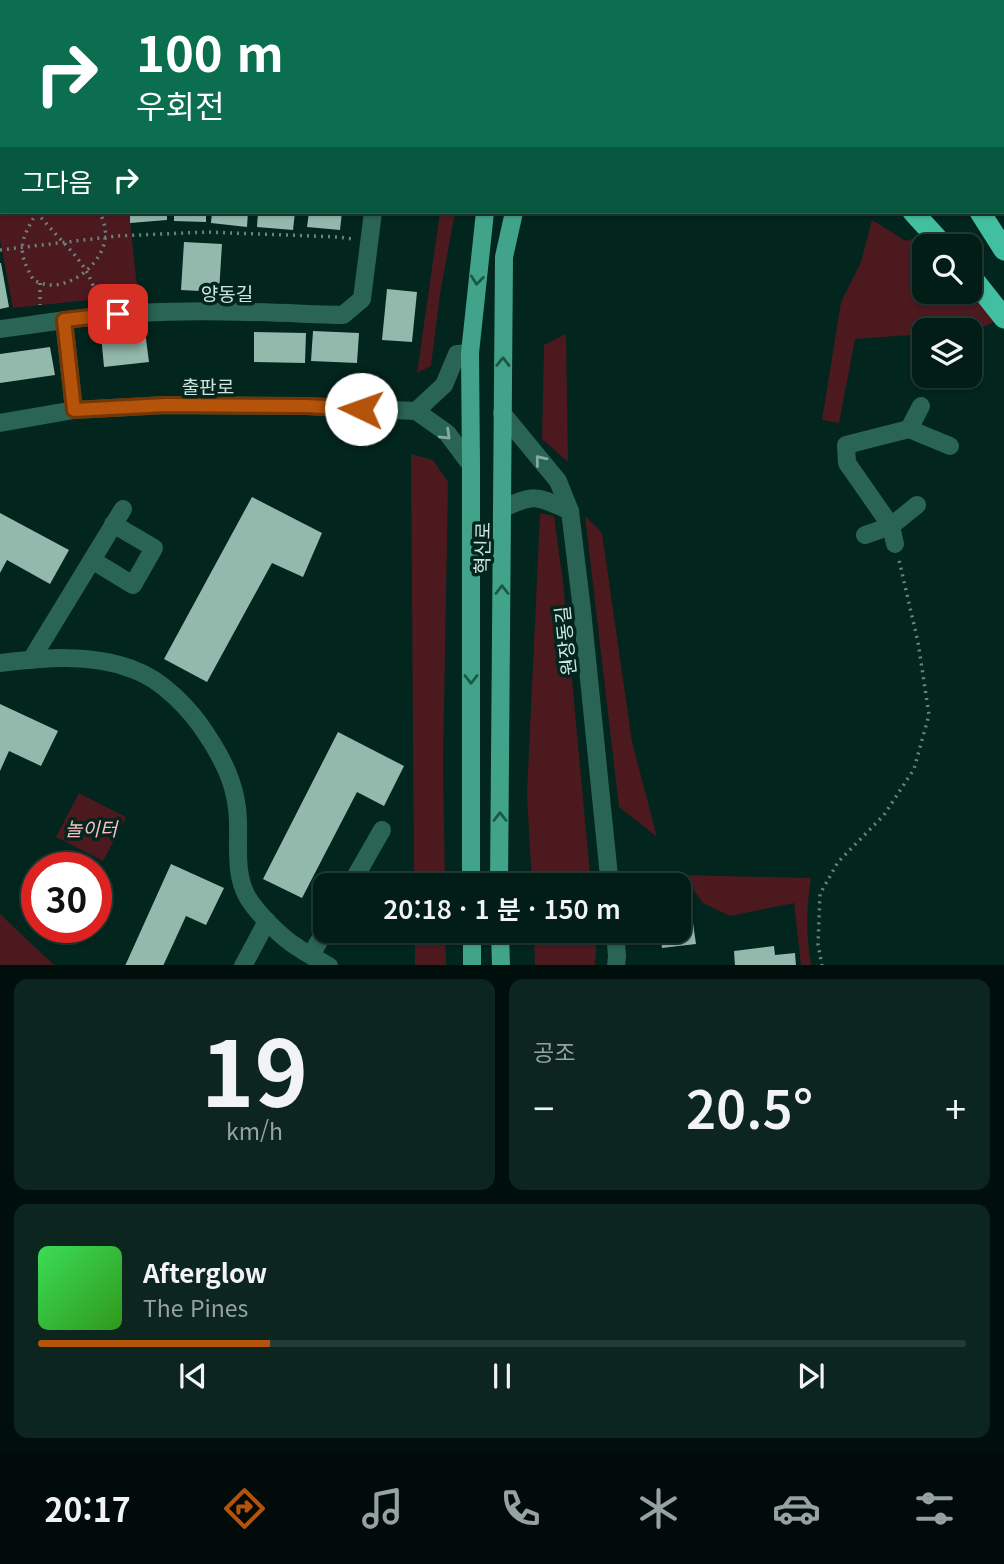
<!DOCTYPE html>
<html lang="ko">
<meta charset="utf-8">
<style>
:root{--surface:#021c16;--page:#0c251f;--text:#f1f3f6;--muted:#96a1a1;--line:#233a35;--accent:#b45309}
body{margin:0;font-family:Georgia,"Noto Sans KR",serif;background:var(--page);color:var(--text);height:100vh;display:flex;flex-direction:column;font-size:26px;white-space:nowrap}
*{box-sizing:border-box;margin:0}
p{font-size:23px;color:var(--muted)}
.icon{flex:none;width:38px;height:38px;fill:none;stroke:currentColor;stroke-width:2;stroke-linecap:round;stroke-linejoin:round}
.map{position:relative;height:965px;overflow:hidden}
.drawer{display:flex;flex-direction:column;gap:14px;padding:14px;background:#010f0c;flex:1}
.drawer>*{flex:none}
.guide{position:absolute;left:0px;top:0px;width:1004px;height:214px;box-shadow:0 2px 5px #0004,0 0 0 2px var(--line);background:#0b6e4f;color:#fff;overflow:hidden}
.tools{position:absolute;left:912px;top:234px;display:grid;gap:14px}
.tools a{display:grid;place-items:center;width:70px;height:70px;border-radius:14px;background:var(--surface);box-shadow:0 2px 5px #0004,0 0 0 2px var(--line);font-size:35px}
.speed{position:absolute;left:21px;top:852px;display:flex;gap:14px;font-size:35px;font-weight:700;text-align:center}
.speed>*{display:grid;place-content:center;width:91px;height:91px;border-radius:50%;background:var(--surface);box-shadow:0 2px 5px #0004,0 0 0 2px var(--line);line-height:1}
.speed .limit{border:10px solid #d22;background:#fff;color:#111}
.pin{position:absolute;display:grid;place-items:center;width:60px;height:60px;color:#fff;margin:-30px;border-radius:14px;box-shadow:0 4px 10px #0006}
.me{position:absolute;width:77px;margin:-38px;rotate:273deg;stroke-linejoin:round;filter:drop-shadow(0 0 5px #0008)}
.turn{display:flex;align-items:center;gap:24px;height:147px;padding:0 21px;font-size:32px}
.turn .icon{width:91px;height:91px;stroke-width:2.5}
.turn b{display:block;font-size:49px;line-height:60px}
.then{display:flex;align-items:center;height:66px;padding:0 21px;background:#0003;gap:14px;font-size:26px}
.big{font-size:52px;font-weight:600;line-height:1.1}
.drawer .widget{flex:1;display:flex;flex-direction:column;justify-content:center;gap:10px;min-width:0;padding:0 24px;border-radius:14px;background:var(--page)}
.drawer .dial{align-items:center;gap:0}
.dial b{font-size:91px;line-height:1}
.song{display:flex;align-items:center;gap:21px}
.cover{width:84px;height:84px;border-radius:10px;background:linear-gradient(135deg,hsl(130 70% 55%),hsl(110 70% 35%))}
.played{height:7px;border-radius:4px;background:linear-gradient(90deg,var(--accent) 25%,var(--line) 25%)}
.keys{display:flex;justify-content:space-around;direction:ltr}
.heat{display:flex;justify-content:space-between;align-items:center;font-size:38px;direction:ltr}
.drawer .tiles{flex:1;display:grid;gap:14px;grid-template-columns:1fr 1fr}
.widget:last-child{grid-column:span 2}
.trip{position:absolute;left:313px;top:873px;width:378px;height:70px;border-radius:14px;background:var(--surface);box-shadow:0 2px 5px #0004,0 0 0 2px var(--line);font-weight:600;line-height:70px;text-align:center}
.menu{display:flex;height:112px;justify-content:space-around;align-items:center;background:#010b09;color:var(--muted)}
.menu .icon{width:49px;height:49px}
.menu .selected{color:var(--accent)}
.menu b{font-size:32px;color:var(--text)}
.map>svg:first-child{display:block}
</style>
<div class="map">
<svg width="1004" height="966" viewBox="0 0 1004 966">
<rect width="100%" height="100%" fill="#02251d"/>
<!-- green -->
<g fill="#4c191f">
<path d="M0,188h2v24h127l9,83 -125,13 -13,-68z"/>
<path d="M440,212h15l-15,82 -9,72 -14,7z"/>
<path d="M872,220l34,21 18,-7 10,13h-10v45h46v-4l28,32 -28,13v-2h-46v3l-69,5 -16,84 -17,-3 19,-118 20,-40z"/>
<path d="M566,334l2,128 -26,-23 2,-94z"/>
<path d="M411,454l22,6 15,22 -5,284 2,119h-31z"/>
<path d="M540,513l14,3 9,66 28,303h-59l-5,-90z"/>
<path d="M585,516l17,17 30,209 25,95 -38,-30z"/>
<path d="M79,793l47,24 -23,44 -47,-24z"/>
<path d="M683,875l128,3c-5,30 -5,58 0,87h-10l-7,-62 -64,13 -27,-13z"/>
<path d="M0,914l54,51h-54z"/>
<path d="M415,931h30l1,34h-31z"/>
<path d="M534,931h61l1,20 -1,14h-60z"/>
</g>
<!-- building -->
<g fill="#93b8ac">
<path d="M130,212h37v8l-37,3z"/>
<path d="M174,212h32v10l-32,-1z"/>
<path d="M212,212h36l-1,15 -36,-4z"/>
<path d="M258,212h37l-2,18 -36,-3z"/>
<path d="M309,212h33l-2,18 -33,-3z"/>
<path d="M184,242l38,2 -3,48 -38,-2z"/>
<path d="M0,263h1l8,44 -9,2z"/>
<path d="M387,289l30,3 -5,50 -30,-2z"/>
<path d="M145,331l4,31 -45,5 -3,-32z"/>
<path d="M313,331l46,2 -2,30 -46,-2z"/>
<path d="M254,332l52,1 -1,30 -51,-1z"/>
<path d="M50,347l5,28 -55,8v-29z"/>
<path d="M252,497l70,36 -19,44 -31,-14 -65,119 -43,-23z"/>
<path d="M0,513l69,37 -19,34 -43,-24 -7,13z"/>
<path d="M0,704l58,27 -17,35 -32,-15 -9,20z"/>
<path d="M338,732l66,34 -20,40 -27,-14 -55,106 -39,-19z"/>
<path d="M171,864l53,24 -18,37 -20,-9 -23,50h-38z"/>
<path d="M679,890h4l4,34 6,-1 3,21 -34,4 -2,-17h19z"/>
<path d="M774,946l1,9 20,-2 1,13h-61l-1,-15z"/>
</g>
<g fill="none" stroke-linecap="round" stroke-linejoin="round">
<!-- path -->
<g stroke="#68847c" stroke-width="3.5" stroke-dasharray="2 5" stroke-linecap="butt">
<path d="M37,212c-17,29 -21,38 -3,69 5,1 10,4 16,4 24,1 52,-22 55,-46 2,-9 -2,-19 -5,-27"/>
<path d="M37,212c20,28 54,50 59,86"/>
<path d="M0,250l117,-14 90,-4 131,5 14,2"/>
<path d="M40,283v22"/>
<path d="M822,966l-4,-22 2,-50 18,-32 46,-47 30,-46 15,-54 -11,-73 -19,-82"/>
</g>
<!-- minor -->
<g stroke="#296454" stroke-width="18">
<path d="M254,0l37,2"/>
<path d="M148,2l20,-2"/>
<path d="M548,2l2,-2"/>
<path d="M0,16h2"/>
<path d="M0,45h2"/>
<path d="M0,172h2"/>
<path d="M64,320l10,90"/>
<path d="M0,329c46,-6 92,-14 139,-16 68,-4 136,0 204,2l19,-16 11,-87"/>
<path d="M416,411l28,-26 13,-31 13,-1"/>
<path d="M502,413l56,68 12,30 12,99 28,276"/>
<path d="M0,423l74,-13 92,-5 140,1 110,5 31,22 24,32"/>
<path d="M909,429l41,17"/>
<path d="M502,509c34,-17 36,-12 68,2"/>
<path d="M865,535l26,-9 26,-21"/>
<path d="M895,544l-4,-18 -44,-63 -1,-18 63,-16 12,-23"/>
<path d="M92,560l41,25 21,-37 -41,-24"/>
<path d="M31,660l92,-151"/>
<path d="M0,663c43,-5 90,-10 132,6 30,10 59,41 75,66 15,23 27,46 30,73 4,29 -5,63 11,90 10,16 33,39 49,49 10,7 22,13 32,19"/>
<path d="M350,886l32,-56"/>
<path d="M615,931l2,25 -1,10"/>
<path d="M311,955l15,-26"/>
<path d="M243,966l24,-45"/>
</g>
<!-- major -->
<g stroke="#41a48a" stroke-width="18">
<path d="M562,2v-2"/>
<path d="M593,2l1,-2"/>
<path d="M471,886v-421l-1,-112 15,-141"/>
<path d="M499,886l5,-629 10,-45"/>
<path d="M472,931v35"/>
<path d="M500,931l1,35"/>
</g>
<!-- highway -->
<g stroke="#42bfa0" stroke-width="21">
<path d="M748,0l1,2"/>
<path d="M841,0l2,2"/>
<path d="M877,0l1,2"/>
<path d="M945,0l1,2"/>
<path d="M1003,98l1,2"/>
<path d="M1003,194l1,1"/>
<path d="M913,212l32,35"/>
<path d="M980,212l24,38"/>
<path d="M970,275l34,43"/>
</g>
</g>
<!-- one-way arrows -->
<defs><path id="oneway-chevron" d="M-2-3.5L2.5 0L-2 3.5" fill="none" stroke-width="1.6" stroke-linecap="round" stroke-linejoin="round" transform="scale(1.75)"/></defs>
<g stroke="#1b5849">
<use href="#oneway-chevron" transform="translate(477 280) rotate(96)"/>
<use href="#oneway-chevron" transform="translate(503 362) rotate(-89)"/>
<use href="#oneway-chevron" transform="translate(502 590) rotate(-90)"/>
<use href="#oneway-chevron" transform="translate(471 679) rotate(90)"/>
<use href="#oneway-chevron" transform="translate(500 817) rotate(-90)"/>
</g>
<g stroke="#86aba0">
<use href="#oneway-chevron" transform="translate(446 435) rotate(44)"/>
<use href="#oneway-chevron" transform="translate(540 460) rotate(-129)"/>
</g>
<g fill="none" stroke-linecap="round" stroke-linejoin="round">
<defs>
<path id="route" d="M118,314l-54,6 10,90 92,-5 140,1 55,3"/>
</defs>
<!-- route casing -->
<use href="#route" stroke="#753606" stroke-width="18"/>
<!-- route -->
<use href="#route" stroke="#b45309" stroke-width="12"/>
</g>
<g text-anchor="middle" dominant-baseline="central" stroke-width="7" stroke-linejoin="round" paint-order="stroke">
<!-- street labels -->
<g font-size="19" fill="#d2e5de" stroke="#02251d">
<text x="227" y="292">양동길</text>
<text x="208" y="385">출판로</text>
<text transform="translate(481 548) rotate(-89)">혁신로</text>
<text transform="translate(564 641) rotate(-96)">원장동길</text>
</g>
<!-- park labels -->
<g font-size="19" font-style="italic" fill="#fdbfc2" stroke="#02251d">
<text x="91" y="827">놀이터</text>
</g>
</g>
</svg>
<div class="tools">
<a><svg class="icon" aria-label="search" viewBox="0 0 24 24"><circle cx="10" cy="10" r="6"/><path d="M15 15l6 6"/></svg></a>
<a><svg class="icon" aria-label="layers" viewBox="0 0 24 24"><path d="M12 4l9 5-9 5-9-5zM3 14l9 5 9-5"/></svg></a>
</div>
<div class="speed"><div class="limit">30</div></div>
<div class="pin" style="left:118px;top:314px;background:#d93025"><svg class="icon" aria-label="arrive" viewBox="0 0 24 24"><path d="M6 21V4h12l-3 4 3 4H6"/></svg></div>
<svg class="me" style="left:361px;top:409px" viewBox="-20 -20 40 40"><circle r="19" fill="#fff"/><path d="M0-13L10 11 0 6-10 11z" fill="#b45309"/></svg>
<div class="trip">20:18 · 1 분 · 150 m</div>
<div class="guide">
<div class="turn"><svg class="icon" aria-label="right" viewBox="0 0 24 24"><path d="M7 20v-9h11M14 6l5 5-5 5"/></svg><div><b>100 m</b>우회전</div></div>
<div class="then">그다음<svg class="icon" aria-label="right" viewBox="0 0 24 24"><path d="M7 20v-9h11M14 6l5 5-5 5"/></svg></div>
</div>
</div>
<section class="drawer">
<div class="tiles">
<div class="widget dial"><b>19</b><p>km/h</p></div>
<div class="widget"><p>공조</p>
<div class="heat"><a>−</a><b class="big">20.5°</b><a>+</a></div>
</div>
<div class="widget">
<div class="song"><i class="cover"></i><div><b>Afterglow</b><p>The Pines</p></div></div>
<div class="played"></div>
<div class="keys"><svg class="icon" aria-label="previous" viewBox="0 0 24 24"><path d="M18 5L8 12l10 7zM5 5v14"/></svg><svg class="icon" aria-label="pause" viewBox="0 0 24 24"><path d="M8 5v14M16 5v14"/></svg><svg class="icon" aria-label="next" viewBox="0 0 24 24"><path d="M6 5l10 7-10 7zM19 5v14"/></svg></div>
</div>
</div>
</section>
<nav class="menu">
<b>20:17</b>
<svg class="icon selected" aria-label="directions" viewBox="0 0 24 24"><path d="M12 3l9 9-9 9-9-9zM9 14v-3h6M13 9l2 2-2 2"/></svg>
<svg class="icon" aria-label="music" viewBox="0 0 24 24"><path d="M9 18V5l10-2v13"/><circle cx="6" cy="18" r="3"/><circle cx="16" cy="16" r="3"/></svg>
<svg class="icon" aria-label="phone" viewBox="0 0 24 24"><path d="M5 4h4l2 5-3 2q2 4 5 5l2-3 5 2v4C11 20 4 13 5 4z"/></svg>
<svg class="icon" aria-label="climate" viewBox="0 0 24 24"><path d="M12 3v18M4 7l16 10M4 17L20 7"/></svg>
<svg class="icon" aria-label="car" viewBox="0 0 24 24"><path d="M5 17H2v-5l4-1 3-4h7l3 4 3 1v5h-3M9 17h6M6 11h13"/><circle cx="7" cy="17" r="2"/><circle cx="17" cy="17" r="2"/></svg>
<svg class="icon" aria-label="filters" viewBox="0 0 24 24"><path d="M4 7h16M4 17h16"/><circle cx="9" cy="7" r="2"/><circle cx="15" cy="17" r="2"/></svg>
</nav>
